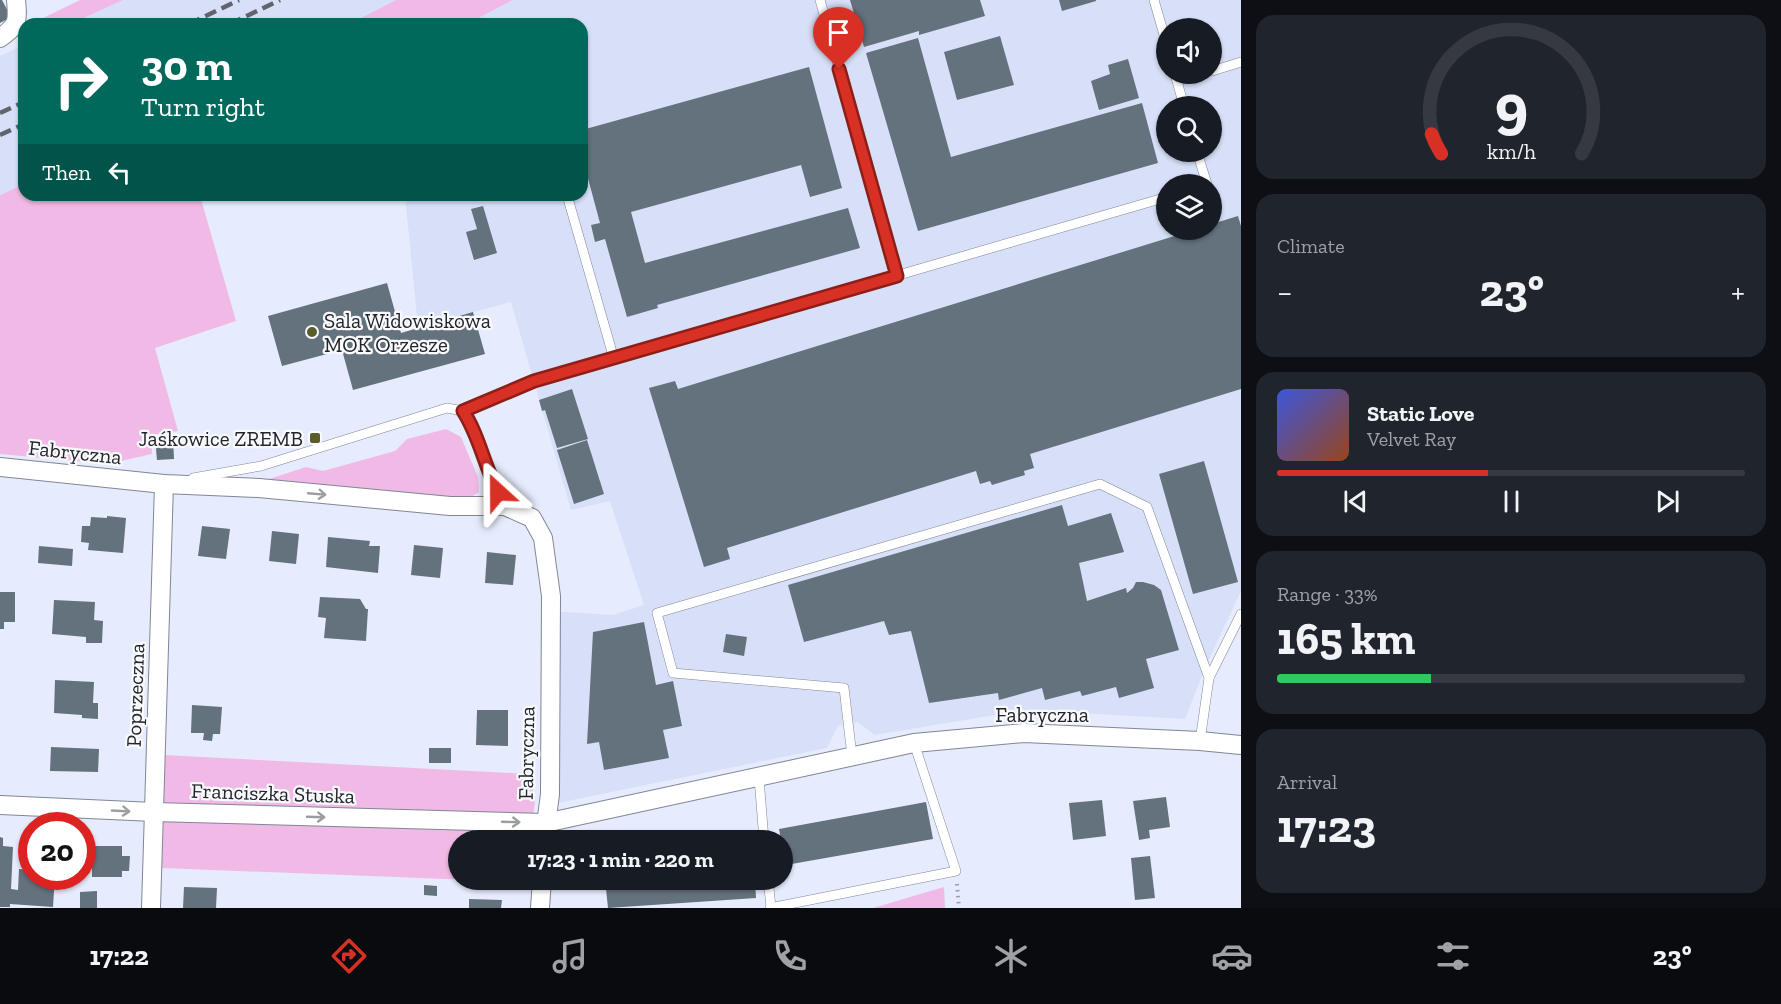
<!DOCTYPE html>
<meta charset="utf-8">
<style>
:root{--surface:#171b24;--page:#20242c;--text:#f1f3f6;--muted:#9ea1a6;--line:#363941;--accent:#d93025}
body{margin:0;font-family:"Zilla Slab",serif;background:var(--page);color:var(--text);height:100vh;display:flex;flex-direction:column;font-size:22px;white-space:nowrap}
*{box-sizing:border-box;margin:0}
p{font-size:20px;color:var(--muted)}
.icon{flex:none;width:33px;height:33px;fill:none;stroke:currentColor;stroke-width:2;stroke-linecap:round;stroke-linejoin:round}
.map{position:relative;flex:1;overflow:hidden}
.side{display:flex;flex-direction:column;gap:15px;padding:15px;background:#0d0f14;width:540px}
.side>*{flex:none}
.banner{position:absolute;left:18px;top:18px;width:570px;height:183px;border-radius:18px;box-shadow:0 2px 4px #0004;background:#00695c;color:#fff;overflow:hidden}
.controls{position:absolute;left:1156px;top:18px;display:grid;gap:12px}
.controls a{display:grid;place-items:center;width:66px;height:66px;border-radius:50%;background:var(--surface);box-shadow:0 2px 4px #0004;font-size:30px}
.speed{position:absolute;left:18px;top:812px;display:flex;gap:12px;font-size:30px;font-weight:700;text-align:center}
.speed>*{display:grid;place-content:center;width:78px;height:78px;border-radius:50%;background:var(--surface);box-shadow:0 2px 4px #0004;line-height:1}
.speed .limit{border:9px solid #d22;background:#fff;color:#111}
.pin{position:absolute;display:grid;place-items:center;width:51px;height:51px;color:#fff;margin:-62px -26px;border-radius:50% 50% 50% 0;rotate:-45deg;box-shadow:0 0 6px #0007}
.pin .icon{rotate:45deg}
.me{position:absolute;width:66px;margin:-33px;rotate:336deg;stroke-linejoin:round;filter:drop-shadow(0 0 4px #0008)}
.turn{display:flex;align-items:center;gap:21px;height:126px;padding:0 24px;font-size:27px}
.turn .icon{width:78px;height:78px;stroke-width:2.5}
.turn b{display:block;font-size:42px;line-height:51px}
.then{display:flex;align-items:center;height:57px;padding:0 24px;background:#0003;gap:12px;font-size:22px}
.big{font-size:45px;font-weight:800;line-height:1.1}
.side .widget{flex:1;display:flex;flex-direction:column;justify-content:center;gap:9px;min-width:0;padding:0 21px;border-radius:18px;background:var(--page)}
.side .dial{align-items:center;gap:0}
.dial svg{height:156px;overflow:visible;fill:none;stroke:var(--line);stroke-width:7;stroke-linecap:round;text-anchor:middle}
.dial text{fill:var(--text);stroke:none}
.song{display:flex;align-items:center;gap:18px}
.cover{width:72px;height:72px;border-radius:9px;background:linear-gradient(135deg,hsl(230 70% 55%),hsl(20 70% 35%))}
.played{height:6px;border-radius:3px;background:linear-gradient(90deg,var(--accent) 45%,var(--line) 45%)}
.keys{display:flex;justify-content:space-around;direction:ltr}
.heat{display:flex;justify-content:space-between;align-items:center;font-size:33px;direction:ltr}
.charge{height:9px;border-radius:4px;background:linear-gradient(90deg,#34c759 33%,var(--line) 0)}
.trip{position:absolute;left:448px;top:830px;width:345px;height:60px;border-radius:30px;background:var(--surface);box-shadow:0 2px 4px #0004;font-weight:800;line-height:60px;text-align:center}
.tab-bar{display:flex;height:96px;justify-content:space-around;align-items:center;background:#090b0e;color:var(--muted)}
.tab-bar .icon{width:42px;height:42px}
.tab-bar .active{color:var(--accent)}
.tab-bar b{font-size:27px;color:var(--text)}
main{display:flex;flex:1;min-height:0}
.map>svg:first-child{display:block}
</style>
<main>
<div class="map">
<svg width="1241" height="908" viewBox="0 0 1241 908">
<rect width="100%" height="100%" fill="#e6ecfd"/>
<!-- built -->
<g fill="#d7e0f8" fill-rule="evenodd">
<path d="M123,0h273l-47,24h-278z"/>
<path d="M513,0h728v591l-36,77 -20,51 -159,-9 -151,25 -18,-13 -19,4 -11,22 -279,57 2,-194 63,4 31,-10 -34,-104 -39,9 -60,-208 -93,25 -13,-132h177v-171h-115zM1167,28h45v46h-45zM1167,106h45v46h-45zM1167,184h45v46h-45z"/>
<path d="M24,45v139l-24,11v-139z"/>
</g>
<!-- green -->
<g fill="#f1bae6">
<path d="M80,0h43l-52,24h-28l-2,-5z"/>
<path d="M396,0h117l-46,24h-118z"/>
<path d="M24,184v11h186l-9,4 35,122 -81,27 23,83 -27,4 1,19 -44,10 -108,-10v-259z"/>
<path d="M446,429l15,8 17,40 1,15 -14,9 -205,-19 46,-15 17,4 72,-20 12,-12z"/>
<path d="M164,755l366,19 5,28 -5,38h-71v39h65v3l-363,-14z"/>
<path d="M944,887l1,21h-72z"/>
</g>
<!-- building -->
<g fill="#64727d">
<path d="M0,0h2l9,17 -11,6z"/>
<path d="M850,0h130l5,16 -66,19v-4l-55,16z"/>
<path d="M1059,0h37v1l-34,10z"/>
<path d="M1000,36l14,49 -57,15 -13,-48z"/>
<path d="M918,38l33,119 191,-54 16,60 -240,68 -52,-178z"/>
<path d="M1128,59l11,39 -40,12 -8,-29 19,-7 -2,-9z"/>
<path d="M809,67l33,121 -32,9 -9,-32 -170,47 14,51 203,-55 12,40 -203,57 1,3 -31,9 -22,-78 -10,3 -4,-17 9,-2 -18,-67v-26z"/>
<path d="M483,206l14,47 -23,7 -8,-28 11,-3 -6,-20z"/>
<path d="M1238,216l3,10v163l-211,65 4,14 -10,3 1,4 -33,10 -2,-4 -10,3 -4,-13 -249,77 3,11 -26,8 -55,-179 26,-7 3,8 516,-159h18v-6z"/>
<path d="M387,283l14,50 72,-21 12,42 -132,36 -11,-40 -60,16 -14,-50z"/>
<path d="M572,389l16,50 -31,9 -12,-38 -3,1 -3,-11z"/>
<path d="M173,438l1,21 -17,1 -2,-21z"/>
<path d="M587,440l17,54 -30,10 -17,-54z"/>
<path d="M1204,461l34,121 -45,12 -34,-120z"/>
<path d="M1062,505l6,21 43,-13 13,39 -45,11 8,38 39,-13 1,5 6,-5 3,-6h7l11,3 7,5 18,60 -33,9 8,29 -35,10 -3,-11 -34,9 -2,-5 -35,9 -3,-12 -43,12 -1,-7 -69,10 -18,-72 -22,4 -5,-14 -80,21 -16,-57z"/>
<path d="M107,516l19,2 -3,35 -35,-3 1,-7 -8,-1 1,-16h8l1,-9 16,1z"/>
<path d="M202,526l28,3 -4,30 -28,-3z"/>
<path d="M272,531l27,3 -3,30 -27,-3z"/>
<path d="M328,537l42,4 -1,5h11l-2,27 -52,-6z"/>
<path d="M414,545l29,3 -3,30 -29,-3z"/>
<path d="M39,546l34,3 -1,17 -34,-3z"/>
<path d="M487,552l29,3 -3,30 -28,-2z"/>
<path d="M0,592h15v30h-11v7h-4z"/>
<path d="M320,597l40,2 6,10h2l-2,32 -42,-3 2,-20 -8,-1z"/>
<path d="M54,600l41,2 -1,18 9,1 -1,22h-16v-6l-34,-3z"/>
<path d="M644,622l12,63 17,-4 9,45 -19,4 6,28 -65,12 -5,-28 -12,2 6,-112z"/>
<path d="M726,634l21,3 -3,19 -21,-4z"/>
<path d="M55,680l39,2 -1,21h5v16l-16,-1v-3l-28,-2z"/>
<path d="M192,705l30,2 -2,27h-7l-1,7 -9,-1 1,-7h-13z"/>
<path d="M477,710h31v36l-32,-1z"/>
<path d="M51,747l48,2 -1,23 -48,-1z"/>
<rect x="429" y="748" width="22" height="15"/>
<path d="M1166,797l4,30 -21,3 1,8 -11,2 -6,-39z"/>
<path d="M1102,800l4,36 -33,4 -4,-37z"/>
<path d="M926,802l7,37 -147,26 -3,-25h-2l-2,-11z"/>
<path d="M0,837l3,1v8l10,1 -2,42 7,1 1,-21 13,1v6h23l-2,31 -43,-3v3h-10z"/>
<path d="M92,846h30v10h8l-1,15h-7v6h-30z"/>
<path d="M1150,856l5,42 -20,2 -4,-42z"/>
<path d="M605,879h150l1,19 -148,10z"/>
<path d="M424,885l13,1v10l-13,-1z"/>
<path d="M184,887l33,1 -1,20h-33z"/>
<path d="M97,891v17h-17v-16z"/>
<path d="M469,899l33,1 -1,8h-32z"/>
</g>
<g fill="none" stroke-linecap="round" stroke-linejoin="round">
<defs>
<g id="service">
<path d="M820,0l77,276"/>
<path d="M1154,0l13,45"/>
<path d="M1212,71l29,-9"/>
<path d="M1175,74l9,32"/>
<path d="M1177,81l26,-7"/>
<path d="M1197,152l10,32"/>
<path d="M567,195l47,164"/>
<path d="M463,411l71,-30 633,-184"/>
<path d="M193,478l68,-12 186,-58 16,3 7,11 20,55 15,29"/>
<path d="M1200,741l9,-63 32,-64"/>
<path d="M852,756l-8,-68 -171,-15 -16,-60 443,-129 47,23 62,171"/>
<path d="M759,778l5,62"/>
<path d="M768,879l3,28"/>
<path d="M770,908l186,-37 -42,-128"/>
</g>
<g id="minor">
<path d="M0,38c18,-13 18,-16 16,-38"/>
<path d="M0,467l164,17 95,4 191,18h55l27,12 11,20 8,58 -1,198 -6,46"/>
<path d="M0,805l154,7 391,11 369,-80 110,-10 176,8 41,4"/>
<path d="M151,908l13,-424"/>
<path d="M540,908l2,-29"/>
</g>
</defs>
<!-- service casing -->
<use href="#service" stroke="#818696" stroke-width="10"/>
<!-- minor casing -->
<use href="#minor" stroke="#818696" stroke-width="20"/>
<!-- path -->
<path stroke="#999daa" stroke-width="4" stroke-dasharray="1.5 4.5" stroke-linecap="butt" d="M957,884l2,24"/>
<!-- service -->
<use href="#service" stroke="#fff" stroke-width="9"/>
<!-- minor -->
<use href="#minor" stroke="#fff" stroke-width="18"/>
<!-- rail -->
<g stroke="#61646e" stroke-width="4.5" stroke-dasharray="12 6" stroke-linecap="butt">
<path d="M189,24l50,-24"/>
<path d="M230,24l50,-24"/>
<path d="M0,113l24,-11"/>
<path d="M0,135l24,-11"/>
</g>
</g>
<!-- one-way arrows -->
<defs><path id="oneway-shaft" d="M-6 0H5M1.5-3L5.5 0L1.5 3" fill="none" stroke-width="1.6" stroke-linecap="round" stroke-linejoin="round" transform="scale(1.5)"/></defs>
<g stroke="#9c9da0">
<use href="#oneway-shaft" transform="translate(317 494) rotate(5)"/>
<use href="#oneway-shaft" transform="translate(121 811) rotate(3)"/>
<use href="#oneway-shaft" transform="translate(316 817) rotate(2)"/>
<use href="#oneway-shaft" transform="translate(511 822) rotate(2)"/>
</g>
<g fill="none" stroke-linecap="round" stroke-linejoin="round">
<defs>
<path id="route" d="M498,492c-14,-27 -19,-57 -35,-81l71,-30 363,-105 -58,-207"/>
</defs>
<!-- route casing -->
<use href="#route" stroke="#8d1f18" stroke-width="15"/>
<!-- route -->
<use href="#route" stroke="#d93025" stroke-width="10"/>
</g>
<!-- markers -->
<g fill="#5a5c2a" stroke="#f8fafd" stroke-width="2">
<circle cx="312" cy="332" r="6"/>
<rect x="309" y="432" width="12" height="12" rx="3"/>
</g>
<g text-anchor="middle" dominant-baseline="central" stroke-width="4.5" stroke-linejoin="round" paint-order="stroke">
<!-- poi labels -->
<g font-size="21" fill="#23252b" stroke="#f8fafd" text-anchor="start">
<text x="324" y="320">Sala Widowiskowa<tspan x="324" dy="24">MOK Orzesze</tspan></text>
<text x="303" y="438" text-anchor="end">Jaśkowice ZREMB</text>
</g>
<!-- street labels -->
<g font-size="21" fill="#23252b" stroke="#f8fafd">
<text transform="translate(75 452) rotate(6)">Fabryczna</text>
<text transform="translate(135 695) rotate(-88)">Poprzeczna</text>
<text x="1042" y="714">Fabryczna</text>
<text transform="translate(526 753) rotate(-89)">Fabryczna</text>
<text transform="translate(273 793) rotate(2)">Franciszka Stuska</text>
</g>
</g>
</svg>
<div class="controls">
<a><svg class="icon" aria-label="sound" viewBox="0 0 24 24"><path d="M4 9h4l5-4v14l-5-4H4zM17 9q2 3 0 6"/></svg></a>
<a><svg class="icon" aria-label="search" viewBox="0 0 24 24"><circle cx="10" cy="10" r="6"/><path d="M15 15l6 6"/></svg></a>
<a><svg class="icon" aria-label="layers" viewBox="0 0 24 24"><path d="M12 4l9 5-9 5-9-5zM3 14l9 5 9-5"/></svg></a>
</div>
<div class="speed"><div class="limit">20</div></div>
<div class="pin" style="left:839px;top:69px;background:#d93025"><svg class="icon" aria-label="arrive" viewBox="0 0 24 24"><path d="M6 21V4h12l-3 4 3 4H6"/></svg></div>
<svg class="me" style="left:498px;top:492px" viewBox="-20 -20 40 40"><path d="M0-17L14 15 0 8-14 15z" fill="#d93025" stroke="#fff" stroke-width="4"/></svg>
<div class="trip">17:23 · 1 min · 220 m</div>
<div class="banner">
<div class="turn"><svg class="icon" aria-label="right" viewBox="0 0 24 24"><path d="M7 20v-9h11M14 6l5 5-5 5"/></svg><div><b>30 m</b>Turn right</div></div>
<div class="then">Then<svg class="icon" aria-label="left" viewBox="0 0 24 24"><path d="M17 20v-9H6M10 6l-5 5 5 5"/></svg></div>
</div>
</div>
<section class="side">
<div class="widget dial"><svg viewBox="0 0 100 80">
<path d="M14 69A42 42 0 1 1 86 69"/>
<path d="M14 69A42 42 0 0 1 9 59" stroke="#d93025"/>
<text x="50" y="56" font-size="32" font-weight="700">9</text>
<text x="50" y="72" font-size="11">km/h</text>
</svg></div>
<div class="widget"><p>Climate</p>
<div class="heat"><a>−</a><b class="big">23°</b><a>+</a></div>
</div>
<div class="widget">
<div class="song"><i class="cover"></i><div><b>Static Love</b><p>Velvet Ray</p></div></div>
<div class="played"></div>
<div class="keys"><svg class="icon" aria-label="previous" viewBox="0 0 24 24"><path d="M18 5L8 12l10 7zM5 5v14"/></svg><svg class="icon" aria-label="pause" viewBox="0 0 24 24"><path d="M8 5v14M16 5v14"/></svg><svg class="icon" aria-label="next" viewBox="0 0 24 24"><path d="M6 5l10 7-10 7zM19 5v14"/></svg></div>
</div>
<div class="widget"><p>Range · 33%</p><b class="big">165 km</b><div class="charge"></div></div>
<div class="widget"><p>Arrival</p><b class="big">17:23</b></div>
</section>
</main>
<nav class="tab-bar">
<b>17:22</b>
<svg class="icon active" aria-label="directions" viewBox="0 0 24 24"><path d="M12 3l9 9-9 9-9-9zM9 14v-3h6M13 9l2 2-2 2"/></svg>
<svg class="icon" aria-label="music" viewBox="0 0 24 24"><path d="M9 18V5l10-2v13"/><circle cx="6" cy="18" r="3"/><circle cx="16" cy="16" r="3"/></svg>
<svg class="icon" aria-label="phone" viewBox="0 0 24 24"><path d="M5 4h4l2 5-3 2q2 4 5 5l2-3 5 2v4C11 20 4 13 5 4z"/></svg>
<svg class="icon" aria-label="climate" viewBox="0 0 24 24"><path d="M12 3v18M4 7l16 10M4 17L20 7"/></svg>
<svg class="icon" aria-label="car" viewBox="0 0 24 24"><path d="M5 17H2v-5l4-1 3-4h7l3 4 3 1v5h-3M9 17h6M6 11h13"/><circle cx="7" cy="17" r="2"/><circle cx="17" cy="17" r="2"/></svg>
<svg class="icon" aria-label="filters" viewBox="0 0 24 24"><path d="M4 7h16M4 17h16"/><circle cx="9" cy="7" r="2"/><circle cx="15" cy="17" r="2"/></svg>
<b>23°</b>
</nav>
